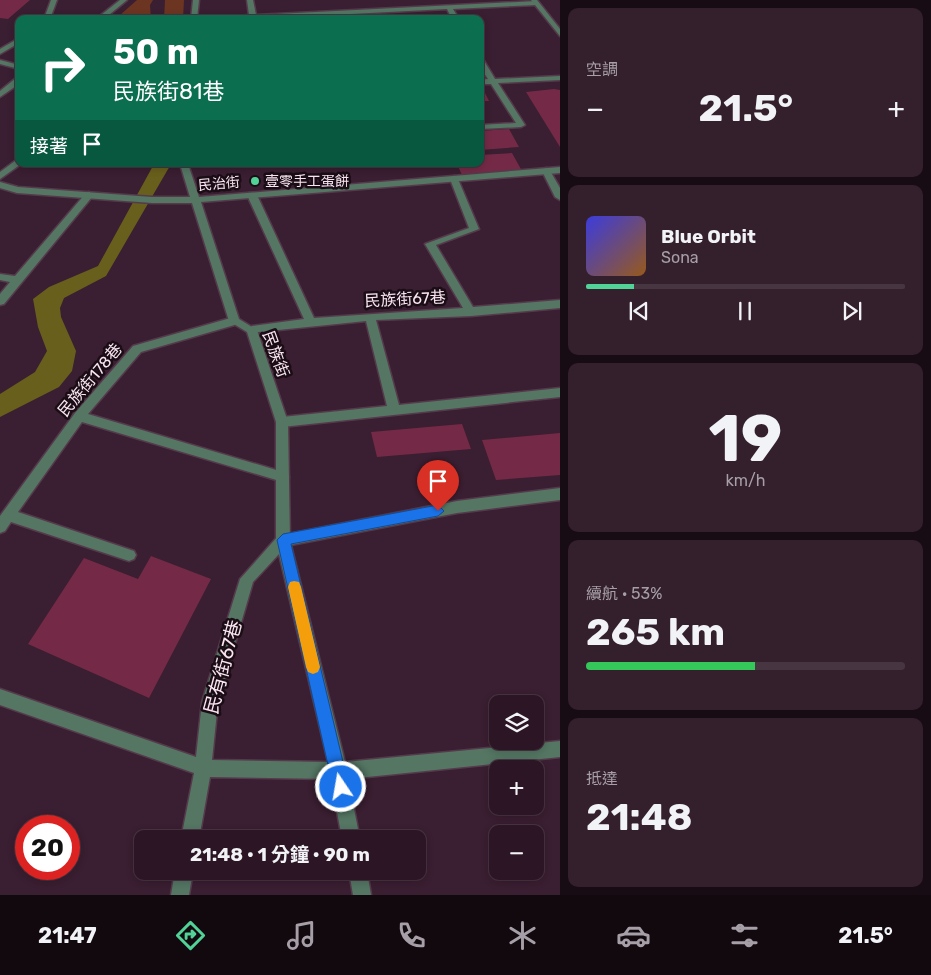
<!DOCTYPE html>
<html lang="zh-TW">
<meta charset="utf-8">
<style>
:root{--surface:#2c1625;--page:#341f2d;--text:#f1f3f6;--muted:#a69fa7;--line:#483542;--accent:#51d398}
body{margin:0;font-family:Rubik,"Noto Sans TC",sans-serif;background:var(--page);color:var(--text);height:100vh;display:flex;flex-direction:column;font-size:19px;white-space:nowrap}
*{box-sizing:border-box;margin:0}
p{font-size:16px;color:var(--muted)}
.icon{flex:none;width:28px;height:28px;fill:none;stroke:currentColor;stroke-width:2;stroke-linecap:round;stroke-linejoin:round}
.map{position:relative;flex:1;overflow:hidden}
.drawer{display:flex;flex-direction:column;gap:8px;padding:8px;background:#180c14;width:371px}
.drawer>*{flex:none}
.hud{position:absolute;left:15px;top:15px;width:469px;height:152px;border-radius:10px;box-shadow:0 2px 8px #0003,0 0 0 1px var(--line);background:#0b6e4f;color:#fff;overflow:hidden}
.buttons{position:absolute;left:489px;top:695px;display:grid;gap:10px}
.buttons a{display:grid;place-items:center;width:55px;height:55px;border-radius:10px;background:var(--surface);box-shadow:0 2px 8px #0003,0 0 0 1px var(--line);font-size:25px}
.speed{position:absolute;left:15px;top:815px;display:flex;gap:10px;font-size:25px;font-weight:700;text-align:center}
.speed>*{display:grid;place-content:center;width:65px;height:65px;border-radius:50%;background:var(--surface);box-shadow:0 2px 8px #0003,0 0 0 1px var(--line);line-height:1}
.speed .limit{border:8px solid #d22;background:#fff;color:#111}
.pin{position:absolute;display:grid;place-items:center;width:42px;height:42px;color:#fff;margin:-51px -21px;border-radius:50% 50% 50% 0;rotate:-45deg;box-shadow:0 0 5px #0007}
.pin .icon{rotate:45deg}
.me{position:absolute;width:55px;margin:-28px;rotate:348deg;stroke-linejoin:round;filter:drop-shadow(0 0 4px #0008)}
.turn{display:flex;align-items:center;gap:18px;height:105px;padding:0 15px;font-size:22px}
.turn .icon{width:65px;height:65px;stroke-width:2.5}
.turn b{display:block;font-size:35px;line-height:42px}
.then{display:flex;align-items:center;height:48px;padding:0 15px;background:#0003;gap:10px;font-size:19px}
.big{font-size:38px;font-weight:700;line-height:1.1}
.drawer .tile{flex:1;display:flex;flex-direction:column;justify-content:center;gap:8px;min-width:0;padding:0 18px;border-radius:10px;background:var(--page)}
.drawer .dial{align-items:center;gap:0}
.dial b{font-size:65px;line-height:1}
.song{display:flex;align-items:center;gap:15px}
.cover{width:60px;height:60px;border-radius:8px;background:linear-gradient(135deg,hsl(240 70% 55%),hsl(30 70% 35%))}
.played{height:5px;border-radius:2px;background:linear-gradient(90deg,var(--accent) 15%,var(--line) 15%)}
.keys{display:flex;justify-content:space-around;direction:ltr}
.heat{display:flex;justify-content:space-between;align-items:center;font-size:28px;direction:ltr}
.charge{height:8px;border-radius:4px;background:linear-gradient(90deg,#34c759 53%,var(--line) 0)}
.trip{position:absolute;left:134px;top:830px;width:292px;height:50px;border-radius:10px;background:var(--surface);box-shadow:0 2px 8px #0003,0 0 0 1px var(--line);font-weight:700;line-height:50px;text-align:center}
.tabs{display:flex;height:80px;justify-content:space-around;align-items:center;background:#12090f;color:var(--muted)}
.tabs .icon{width:35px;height:35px}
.tabs .current{color:var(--accent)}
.tabs b{font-size:22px;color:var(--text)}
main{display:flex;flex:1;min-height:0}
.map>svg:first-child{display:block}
</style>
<main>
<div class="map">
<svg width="560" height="895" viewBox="0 0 560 895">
<rect width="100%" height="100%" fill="#3a1e31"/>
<!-- green -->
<g fill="#6c3522">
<path d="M137,0h16l-3,5 1,14h-30l-2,-3z"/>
<path d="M165,0h19l-1,19h-19z"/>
</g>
<!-- water -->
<path fill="#695f1c" d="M154,164h17l-65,112 -42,22 -4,10 1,9 15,34 -4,20 -13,16 -59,30v-23l35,-22 12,-21 -9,-24 -5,-28 16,-12 49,-21z"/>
<!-- building -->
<g fill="#742a46">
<path d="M0,0h30l-22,19 -8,-1z"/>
<path d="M314,15l2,4h-53v-2z"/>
<path d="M480,87h2l7,14h-9z"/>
<path d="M554,89l6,1v57l-34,-55z"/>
<path d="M509,129l10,18 -39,3v-19z"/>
<path d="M512,153l10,18 -60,4 -5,-11h23v-9z"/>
<path d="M462,424l9,25 -94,8 -6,-25z"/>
<path d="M560,433v42l-64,5 -14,-40z"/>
<path d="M151,556l60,23 -62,119 -121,-54 56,-86 54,21z"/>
</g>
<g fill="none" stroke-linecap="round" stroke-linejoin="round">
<defs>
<g id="service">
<path d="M51,0h6l-7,19h-6z"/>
<path d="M247,0h6l3,15 280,-14 3,2 -3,2 -83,4 6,10h-7l-5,-10 -193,10h-50l45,-4z"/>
<path d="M19,38v5l-19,11v-5z"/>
<path d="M480,59h3l12,20 65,-3v4l-62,3 27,42 -4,2 -41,2v-4l36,-2 -25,-39h-11v-4l8,-1 -8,-12z"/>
<path d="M0,60l19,5v4l-19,-5z"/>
<path d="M19,158v6h2l-21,15v-7z"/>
<path d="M546,168l3,1 11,19v12l-5,-3 -13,-26z"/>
<path d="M454,176l4,3 21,50 -43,16 37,62 87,-7v8l-89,8 -95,4 23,85 161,-17v9l-278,30 -4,-2 -2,-3 2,-3 4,-2 105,-11 -21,-85 -118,12 -1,-3 5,-4 52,-7 -57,-124 2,-2 8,2 57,123 149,-10 -38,-64 44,-16 -19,-49z"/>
<path d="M89,192l5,3 -2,2 -88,107 -4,1v-11l10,-12 -10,-2v-6l15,2 71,-83z"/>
<path d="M234,317l5,4 -1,3 -97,28 -53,62 195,58 5,1 1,4 -1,4 -5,1 -201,-60 -64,90 116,39 2,4 -2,4 -5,2 -118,-39 -6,9 -5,2v-17l75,-103 58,-67z"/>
<path d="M560,488v12l-103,13 -166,32 54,217 215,-21v16l-212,22 12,60h-18l-11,-60 -121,-2 -11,62h-18l13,-66 -194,-68v-16l196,68 6,-55 38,-123 38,-43 179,-35zM279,554l49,208 -116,-2 6,-58 35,-120z"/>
<path d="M175,871h18l-4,24h-18z"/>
<path d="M349,871h18l4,24h-18z"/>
</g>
<g id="minor">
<path d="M120,0h7l-23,19h-8z"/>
<path d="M193,0h6l-2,19h-6z"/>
<path d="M531,0h6l23,29v7z"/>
<path d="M16,78h3v6l-19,13v-6z"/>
<path d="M180,164h8l11,33 361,-30v6l-359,29 38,117 18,11 31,92 2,118 -2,4 -5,2 -5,-2 -2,-4v-118l-29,-90 -18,-11 -37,-118h-40l-135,-10 -17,-5v-6l18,5 134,10h38z"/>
</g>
</defs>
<!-- service casing -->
<use href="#service" stroke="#553a4c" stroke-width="3"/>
<!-- minor casing -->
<use href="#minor" stroke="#553a4c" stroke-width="3"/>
<!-- service -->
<use href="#service" fill="#547663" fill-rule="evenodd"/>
<!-- minor -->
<use href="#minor" fill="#547663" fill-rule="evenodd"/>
</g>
<!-- route -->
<path fill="#1a73e8" stroke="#114b97" d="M438,505l6,6 -6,5 -147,28 58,243 -3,6 -5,2 -5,-2 -3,-6 -56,-247 6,-6z"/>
<!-- slow -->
<path fill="#f59e0b" d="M294,581l5,1 2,5 19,80 -2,5 -5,2 -5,-2 -2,-5 -18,-80 2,-5z"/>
<!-- markers -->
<circle fill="#51d398" stroke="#1a0d15" stroke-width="2" cx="255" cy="181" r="5"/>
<g text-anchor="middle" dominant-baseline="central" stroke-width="5" stroke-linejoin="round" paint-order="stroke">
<!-- far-poi labels -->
<g font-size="14" fill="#fae6f2" stroke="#1a0d15" text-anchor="start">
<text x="265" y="181">壹零手工蛋餅</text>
</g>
<!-- far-street labels -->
<g font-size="14" fill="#fae6f2" stroke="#1a0d15">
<text transform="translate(219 184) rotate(-5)">民治街</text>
</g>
<!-- street labels -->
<g font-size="16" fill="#fae6f2" stroke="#1a0d15">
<text transform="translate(405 299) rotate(-3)">民族街67巷</text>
<text transform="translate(276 354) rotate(70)">民族街</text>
<text transform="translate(90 380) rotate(-50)">民族街178巷</text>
</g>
<!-- near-street labels -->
<g font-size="19" fill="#fae6f2" stroke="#1a0d15">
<text transform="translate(223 667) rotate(-75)">民有街67巷</text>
</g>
</g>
</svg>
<div class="buttons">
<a><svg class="icon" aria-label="layers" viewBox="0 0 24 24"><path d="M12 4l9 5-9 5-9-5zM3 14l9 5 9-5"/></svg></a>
<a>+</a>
<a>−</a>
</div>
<div class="speed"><div class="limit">20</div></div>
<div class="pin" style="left:438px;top:511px;background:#d93025"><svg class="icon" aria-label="arrive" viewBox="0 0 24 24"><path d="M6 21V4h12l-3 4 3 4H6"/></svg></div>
<svg class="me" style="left:341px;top:787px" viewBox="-20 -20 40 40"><circle r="17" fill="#1a73e8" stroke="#fff" stroke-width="3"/><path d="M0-11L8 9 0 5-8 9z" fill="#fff"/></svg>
<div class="trip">21:48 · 1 分鐘 · 90 m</div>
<div class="hud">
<div class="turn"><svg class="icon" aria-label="right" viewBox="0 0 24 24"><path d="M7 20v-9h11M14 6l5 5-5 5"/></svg><div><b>50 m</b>民族街81巷</div></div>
<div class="then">接著<svg class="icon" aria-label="arrive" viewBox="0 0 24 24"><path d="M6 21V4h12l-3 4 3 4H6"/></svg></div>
</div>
</div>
<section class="drawer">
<div class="tile"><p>空調</p>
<div class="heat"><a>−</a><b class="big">21.5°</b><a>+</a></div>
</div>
<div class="tile">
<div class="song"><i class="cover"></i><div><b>Blue Orbit</b><p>Sona</p></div></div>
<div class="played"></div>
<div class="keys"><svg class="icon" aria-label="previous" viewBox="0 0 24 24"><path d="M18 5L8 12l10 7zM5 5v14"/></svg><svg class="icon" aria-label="pause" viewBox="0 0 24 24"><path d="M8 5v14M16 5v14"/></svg><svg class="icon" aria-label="next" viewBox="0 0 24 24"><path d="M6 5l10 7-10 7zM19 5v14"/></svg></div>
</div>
<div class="tile dial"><b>19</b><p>km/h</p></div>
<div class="tile"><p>續航 · 53%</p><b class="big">265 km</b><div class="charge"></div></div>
<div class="tile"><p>抵達</p><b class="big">21:48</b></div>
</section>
</main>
<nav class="tabs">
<b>21:47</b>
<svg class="icon current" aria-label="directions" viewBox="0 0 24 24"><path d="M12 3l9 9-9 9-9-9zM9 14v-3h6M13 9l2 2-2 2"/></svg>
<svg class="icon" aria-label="music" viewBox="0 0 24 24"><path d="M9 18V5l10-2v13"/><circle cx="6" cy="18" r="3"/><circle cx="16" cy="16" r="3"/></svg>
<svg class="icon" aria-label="phone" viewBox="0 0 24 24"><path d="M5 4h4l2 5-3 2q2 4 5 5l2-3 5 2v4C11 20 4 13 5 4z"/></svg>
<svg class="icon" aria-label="climate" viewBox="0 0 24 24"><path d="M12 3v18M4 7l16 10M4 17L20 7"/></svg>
<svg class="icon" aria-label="car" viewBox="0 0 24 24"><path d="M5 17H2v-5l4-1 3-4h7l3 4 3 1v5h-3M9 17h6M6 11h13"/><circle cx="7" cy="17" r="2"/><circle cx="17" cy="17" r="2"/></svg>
<svg class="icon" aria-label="filters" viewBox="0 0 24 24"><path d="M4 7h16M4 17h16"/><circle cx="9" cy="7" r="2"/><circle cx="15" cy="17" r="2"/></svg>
<b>21.5°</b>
</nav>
